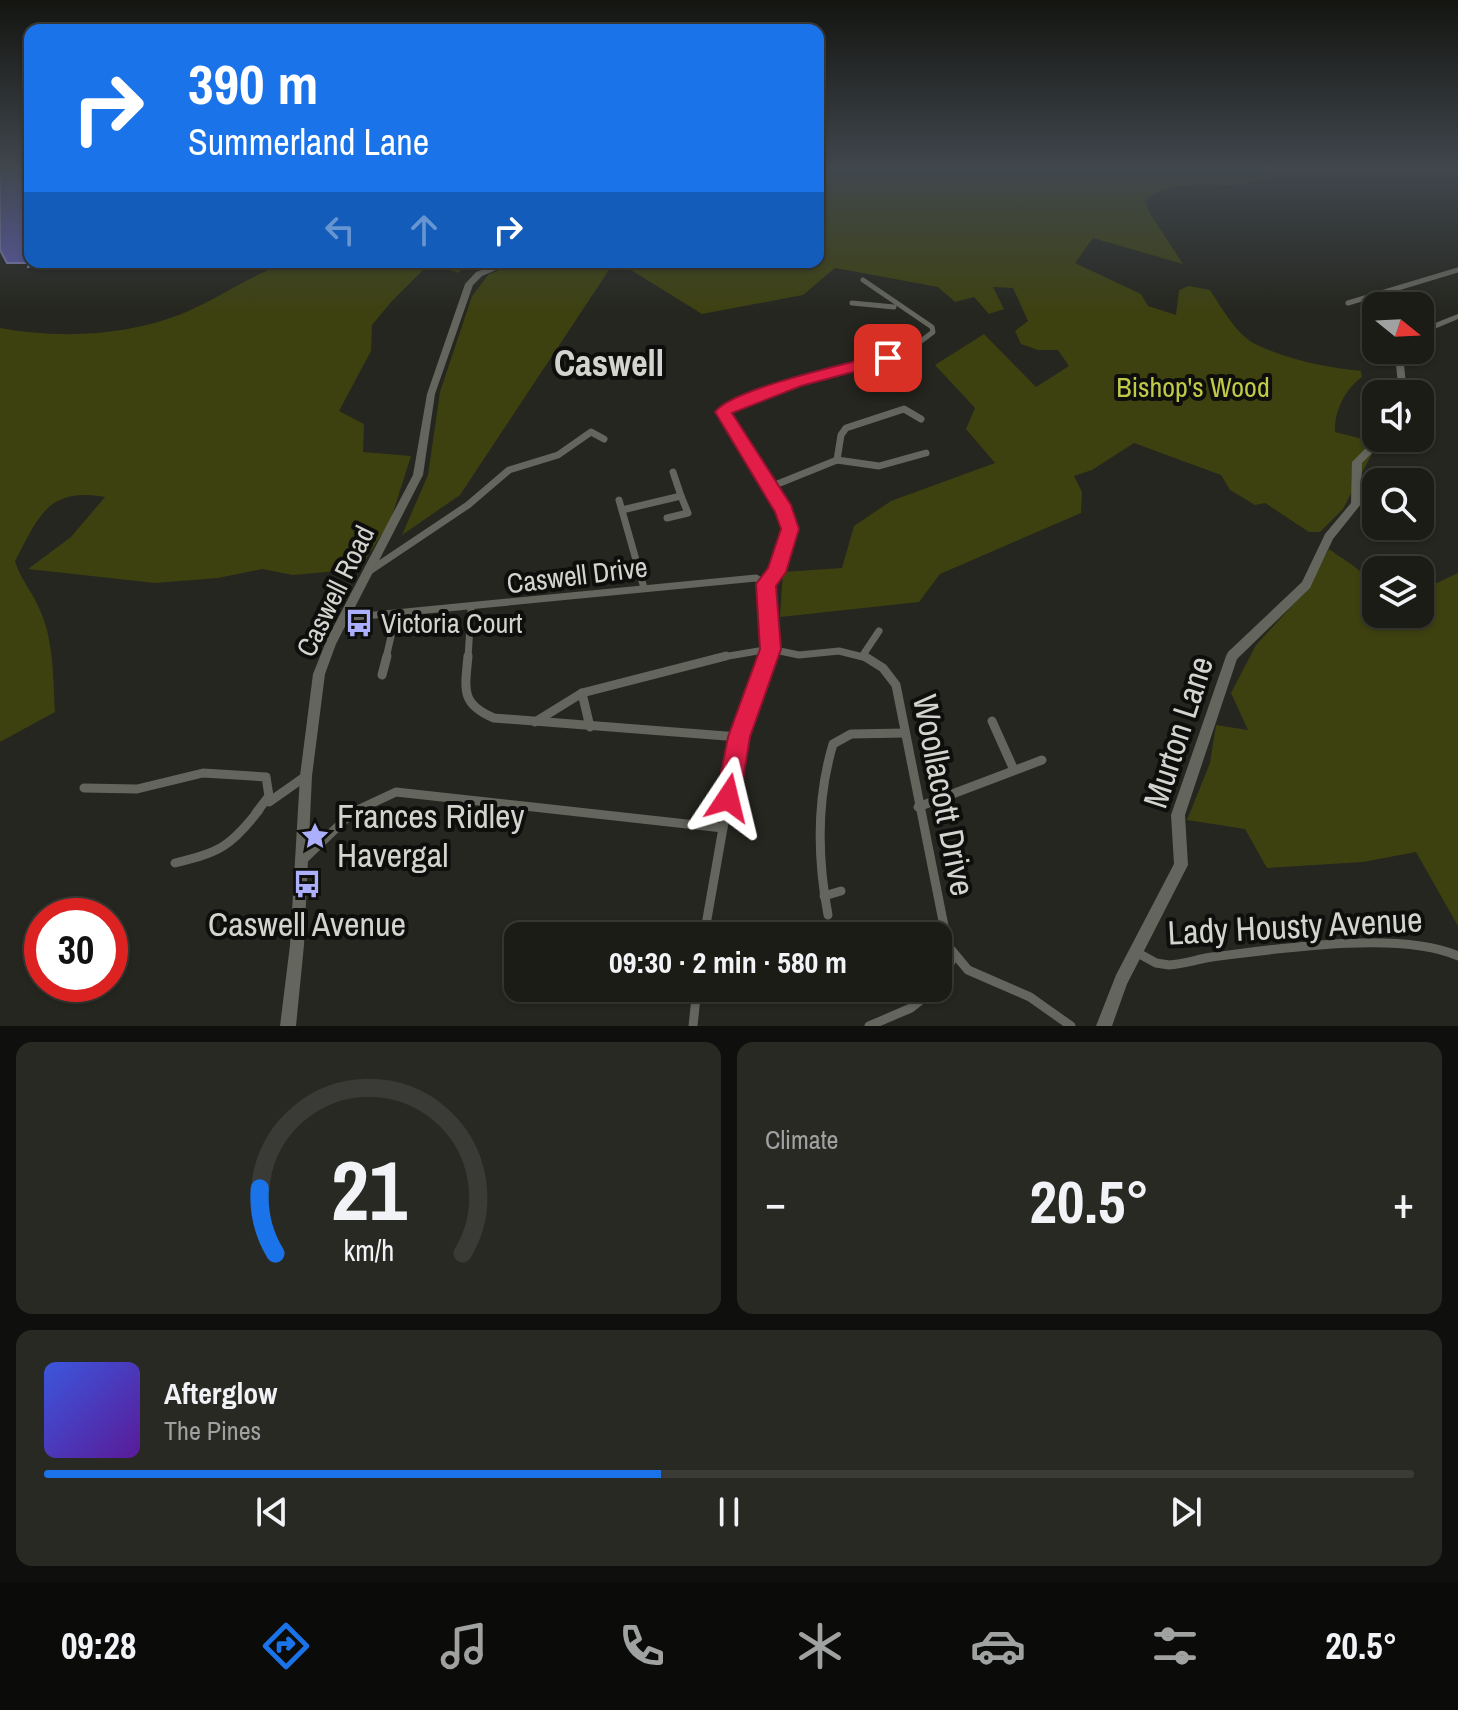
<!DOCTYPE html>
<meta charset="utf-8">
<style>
:root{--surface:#1c1c17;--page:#292924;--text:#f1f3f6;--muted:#a0a1a1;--line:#3a3a36;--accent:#1a73e8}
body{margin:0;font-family:"Archivo Narrow",sans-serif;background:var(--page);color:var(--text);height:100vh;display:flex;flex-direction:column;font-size:30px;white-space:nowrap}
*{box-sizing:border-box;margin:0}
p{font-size:26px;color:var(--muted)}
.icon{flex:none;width:44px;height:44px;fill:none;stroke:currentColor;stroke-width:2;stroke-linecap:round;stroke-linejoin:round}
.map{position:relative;height:1026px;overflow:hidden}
.details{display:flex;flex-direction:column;gap:16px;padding:16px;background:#0f0f0d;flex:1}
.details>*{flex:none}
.top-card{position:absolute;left:24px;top:24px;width:800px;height:244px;border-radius:16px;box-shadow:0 2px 6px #0004,0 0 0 2px var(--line);background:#1a73e8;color:#fff;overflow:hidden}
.needle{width:52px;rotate:108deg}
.controls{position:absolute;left:1362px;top:292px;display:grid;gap:16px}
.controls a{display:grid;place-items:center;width:72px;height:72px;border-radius:16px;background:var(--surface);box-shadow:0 2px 6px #0004,0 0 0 2px var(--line);font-size:40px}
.speed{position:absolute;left:24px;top:898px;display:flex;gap:16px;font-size:40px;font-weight:700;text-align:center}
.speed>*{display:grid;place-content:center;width:104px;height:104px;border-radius:50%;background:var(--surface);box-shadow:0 2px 6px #0004,0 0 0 2px var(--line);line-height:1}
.speed .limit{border:12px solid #d22;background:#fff;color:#111}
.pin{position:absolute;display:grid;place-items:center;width:68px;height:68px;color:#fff;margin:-34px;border-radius:16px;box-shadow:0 4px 12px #0006}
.me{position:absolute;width:88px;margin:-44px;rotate:10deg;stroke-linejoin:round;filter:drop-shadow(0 0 6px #0008)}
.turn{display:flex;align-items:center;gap:28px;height:168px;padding:0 32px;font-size:36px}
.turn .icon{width:104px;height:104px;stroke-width:2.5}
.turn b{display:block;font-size:56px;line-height:68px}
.lanes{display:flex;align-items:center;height:76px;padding:0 32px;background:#0003;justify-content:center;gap:40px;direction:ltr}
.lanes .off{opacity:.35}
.big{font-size:60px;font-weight:800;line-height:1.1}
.details .tile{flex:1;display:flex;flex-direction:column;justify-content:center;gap:12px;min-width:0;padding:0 28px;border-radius:16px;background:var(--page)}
.details .dial{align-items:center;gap:0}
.dial svg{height:208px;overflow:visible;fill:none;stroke:var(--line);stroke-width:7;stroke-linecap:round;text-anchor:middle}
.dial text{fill:var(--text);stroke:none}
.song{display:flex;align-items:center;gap:24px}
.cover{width:96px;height:96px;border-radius:12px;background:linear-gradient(135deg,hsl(230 70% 55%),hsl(270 70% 35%))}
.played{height:8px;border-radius:4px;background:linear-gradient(90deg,var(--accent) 45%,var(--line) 45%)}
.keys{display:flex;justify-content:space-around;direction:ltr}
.heat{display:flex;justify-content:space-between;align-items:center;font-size:44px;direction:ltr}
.details .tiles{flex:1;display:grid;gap:16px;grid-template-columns:1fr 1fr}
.tile:last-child{grid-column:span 2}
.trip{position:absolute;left:504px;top:922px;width:448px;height:80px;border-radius:16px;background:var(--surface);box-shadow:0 2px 6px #0004,0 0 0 2px var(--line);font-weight:800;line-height:80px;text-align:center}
.dock{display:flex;height:128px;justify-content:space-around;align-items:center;background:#0b0b09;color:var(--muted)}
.dock .icon{width:56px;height:56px}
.dock .active{color:var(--accent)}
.dock b{font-size:36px;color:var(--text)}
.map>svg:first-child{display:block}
</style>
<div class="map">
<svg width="1458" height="1026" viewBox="0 0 1458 1026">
<rect width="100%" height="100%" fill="#25261f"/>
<!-- green -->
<g fill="#3d4110">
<path d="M818,169h453v9c-12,2 -26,7 -38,7 -26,0 -65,-4 -87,15l3,12 34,52 -90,-26 -18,25 66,31 7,12 28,9 3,-25 10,-4 21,4c12,18 26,44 45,54 31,15 72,24 106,27l1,6c-17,12 -28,35 -27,55l32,8 9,6 -33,63 -23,23h-11l-44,-29 -10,2 -25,-15 -9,-15 -87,-32 -42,27 -18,6 8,16 -1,21 -141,61 -21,28 -139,15 3,-45 59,-4 12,-42 37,-25 104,-38 -29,-34 9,-21 -40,-43 49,-31 52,53 33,-21 -11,-16h-20l-17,-6 -6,-13 13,-10 -15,-33 -20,-1 11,22 -15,5 -15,-17 -19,5 -17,-15 -103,-19 -32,27 -101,19 -84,-52h200z"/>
<path d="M290,262h176l-7,11 -19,-6 -17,3 -31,31 -20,24 -1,26 -32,60 25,13 -1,28 48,4 -21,66 -31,47 -66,6 -31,-6 -44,9 -63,5 -127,-14 43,-32 34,-40c-57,-10 -66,19 -90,64 5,17 16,29 23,45 16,31 15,72 17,106l-55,30v-414c59,11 128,8 184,-15 36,-15 67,-39 106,-51z"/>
<path d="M522,262h68l21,5 -151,228 -58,40 26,-60 12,-83 32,-96 17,-22z"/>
<path d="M1329,549c30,22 47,25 47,65h44v-23l38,-18v353l-42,-74 -53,10 -96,6 -22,-39 -58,-9 23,-57 6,-38 32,5 -17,-37 25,-48 54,-59z"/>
</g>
<!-- water -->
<path fill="#5b5aa8" stroke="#7f7eb4" stroke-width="2" d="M0,169h30v93h13l-15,5 1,-4h-22l-7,-13z"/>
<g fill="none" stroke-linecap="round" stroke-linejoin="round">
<!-- street-far2 -->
<g stroke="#64655d" stroke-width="5">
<path d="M852,303l42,4"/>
<path d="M1348,303l110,-33"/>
<path d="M806,380c45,-13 90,-17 127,-48l-1,-5 -69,-47"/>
</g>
<!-- street-far1 -->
<g stroke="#64655d" stroke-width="7">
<path d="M837,460l4,-25 5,-7 58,-19 17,10"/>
<path d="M673,472l8,24"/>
<path d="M770,487l67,-27 42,6 47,-13"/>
<path d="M619,500l25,88"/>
<path d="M622,510l59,-14 7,17 -21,5"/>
<path d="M368,572l100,-67 41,-35 49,-15 33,-23 13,7"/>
<path d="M766,584c48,-76 -9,-106 -42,-172l5,-6 85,-28"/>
<path d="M766,584l4,65 -3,9"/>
<path d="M344,618l412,-40 10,6"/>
<path d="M863,655l16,-24"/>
<path d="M386,658l10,-43"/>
<path d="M468,658l3,-48"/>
<path d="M717,658l53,-9 29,6 40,-4 28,7"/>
</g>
<!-- street -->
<g stroke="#64655d" stroke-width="9">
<path d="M468,656c-3,33 -8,48 26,62l245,19"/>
<path d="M864,656l19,12 13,17 52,261 20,24 62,27 41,29"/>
<path d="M382,675l5,-19"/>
<path d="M582,693l8,34"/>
<path d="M992,721l22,49"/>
<path d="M535,722l47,-29 144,-37"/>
<path d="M84,788l53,1 66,-16 63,4 3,19 -13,17"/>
<path d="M269,802l37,-26"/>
<path d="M918,807l124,-47"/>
<path d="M303,860l50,-48 43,-20 327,36"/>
<path d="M175,863c45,-11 55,-16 84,-53"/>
<path d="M824,896l17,-5"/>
<path d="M828,915c-11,-58 -12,-114 5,-171l18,-10 54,-1"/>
<path d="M704,936l35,-199 29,-81"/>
<path d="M1136,952l20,11 13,2c15,-1 29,-6 43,-8 64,-8 188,-27 246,-1"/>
<path d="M938,985l16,-29"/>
<path d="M693,1026l4,-38"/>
<path d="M869,1026l42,-18 25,-20"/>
</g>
<!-- secondary -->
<g fill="#64655d" fill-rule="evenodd">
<path d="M504,262h11l-33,14 -9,9 -38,109 -12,81 -87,169 -11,30 -13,102 -8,169 -8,81h-16l10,-81 10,-169 13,-102 14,-35 86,-164 14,-81 38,-110 11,-12z"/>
<path d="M1458,314v5l-38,16v-6z"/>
<path d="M1400,350h8l-4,15 3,29h-8l-3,-29z"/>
<path d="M1376,438h11l-25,25 -1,41 -28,35 -23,49 -73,71 -52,156 3,50 -61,119 -15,42h-16l20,-51 58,-111 -3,-49 55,-159 2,-4 74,-70 23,-48 26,-31 1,-41z"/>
</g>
</g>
<!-- sky -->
<linearGradient id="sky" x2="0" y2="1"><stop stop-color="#141511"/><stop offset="0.54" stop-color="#40474d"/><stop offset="1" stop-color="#40474d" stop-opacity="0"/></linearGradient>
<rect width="1458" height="313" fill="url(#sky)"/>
<!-- route -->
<path fill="#e11d48" stroke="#92132f" stroke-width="2" d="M888,353l6,1v7l-93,25 -69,27 59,92 8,24 -13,43 -10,14 5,63 -31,88 -10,61 -3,8 -9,4 -8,-4 -4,-8 12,-61 32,-88 -4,-65 12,-16 13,-39 -6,-17 -60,-100c17,-24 140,-50 173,-59z"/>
<!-- icons -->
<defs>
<symbol id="bus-bare" viewBox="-9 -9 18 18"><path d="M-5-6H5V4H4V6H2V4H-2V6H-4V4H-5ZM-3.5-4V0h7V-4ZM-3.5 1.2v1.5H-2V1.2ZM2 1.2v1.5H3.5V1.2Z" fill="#acaffb" stroke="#0e0f0c" stroke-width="2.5" paint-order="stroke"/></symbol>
<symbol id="sight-bare" viewBox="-9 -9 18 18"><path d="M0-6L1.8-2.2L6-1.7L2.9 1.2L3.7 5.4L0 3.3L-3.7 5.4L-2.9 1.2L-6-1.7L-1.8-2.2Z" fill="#acaffb" stroke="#0e0f0c" stroke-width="2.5" paint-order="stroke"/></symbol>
</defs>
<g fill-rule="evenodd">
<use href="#bus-bare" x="339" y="603" width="40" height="40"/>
<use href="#sight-bare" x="295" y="816" width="40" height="40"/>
<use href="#bus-bare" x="287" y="864" width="40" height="40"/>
</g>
<g text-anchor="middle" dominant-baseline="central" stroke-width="8" stroke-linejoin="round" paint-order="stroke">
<!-- park labels -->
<g font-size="28" fill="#c1ca46" stroke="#0e0f0c">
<text x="1193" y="387">Bishop's Wood</text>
</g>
<!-- street labels -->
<g font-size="28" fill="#d3d3cf" stroke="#0e0f0c">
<text transform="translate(577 575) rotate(-7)">Caswell Drive</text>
<text transform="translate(335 591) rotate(-64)">Caswell Road</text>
</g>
<!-- poi labels -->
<g font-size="28" fill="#d3d3cf" stroke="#0e0f0c" text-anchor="start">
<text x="381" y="623">Victoria Court</text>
</g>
<!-- near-street labels -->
<g font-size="34" fill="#d3d3cf" stroke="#0e0f0c">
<text transform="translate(1178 732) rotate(-72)">Murton Lane</text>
<text transform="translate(944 795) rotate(79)">Woollacott Drive</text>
<text transform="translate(1295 926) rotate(-3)">Lady Housty Avenue</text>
</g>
<!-- near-poi labels -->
<g font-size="34" fill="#d3d3cf" stroke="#0e0f0c" text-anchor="start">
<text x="337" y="816">Frances Ridley<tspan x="337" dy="39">Havergal</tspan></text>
<text x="307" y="924" text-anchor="middle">Caswell Avenue</text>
</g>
<!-- district labels -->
<g font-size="36" font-weight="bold" fill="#d3d3cf" stroke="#0e0f0c">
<text x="609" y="363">Caswell</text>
</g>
</g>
</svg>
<div class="controls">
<a><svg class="needle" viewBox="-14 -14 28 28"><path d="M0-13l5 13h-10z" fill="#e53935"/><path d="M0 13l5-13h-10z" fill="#a0a1a1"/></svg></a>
<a><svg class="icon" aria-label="sound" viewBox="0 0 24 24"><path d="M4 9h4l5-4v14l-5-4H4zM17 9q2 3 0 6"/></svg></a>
<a><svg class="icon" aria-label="search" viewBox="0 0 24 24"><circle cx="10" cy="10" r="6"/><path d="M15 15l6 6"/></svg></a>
<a><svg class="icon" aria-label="layers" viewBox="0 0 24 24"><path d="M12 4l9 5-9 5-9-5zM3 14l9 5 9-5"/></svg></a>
</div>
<div class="speed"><div class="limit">30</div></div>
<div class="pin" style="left:888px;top:358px;background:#d93025"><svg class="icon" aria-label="arrive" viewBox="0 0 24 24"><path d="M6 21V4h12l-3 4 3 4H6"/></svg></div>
<svg class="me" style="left:728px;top:798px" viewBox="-20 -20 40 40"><path d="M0-17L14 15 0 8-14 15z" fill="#e11d48" stroke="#fff" stroke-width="4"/></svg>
<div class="trip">09:30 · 2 min · 580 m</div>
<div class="top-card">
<div class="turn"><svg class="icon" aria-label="right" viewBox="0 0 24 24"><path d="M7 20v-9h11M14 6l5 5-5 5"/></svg><div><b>390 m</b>Summerland Lane</div></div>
<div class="lanes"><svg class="icon off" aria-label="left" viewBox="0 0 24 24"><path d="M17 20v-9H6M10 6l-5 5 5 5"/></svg><svg class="icon off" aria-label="ahead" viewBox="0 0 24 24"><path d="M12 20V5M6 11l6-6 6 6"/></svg><svg class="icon" aria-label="right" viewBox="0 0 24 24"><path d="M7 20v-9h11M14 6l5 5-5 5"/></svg></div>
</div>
</div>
<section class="details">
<div class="tiles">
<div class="tile dial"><svg viewBox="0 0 100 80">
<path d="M14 69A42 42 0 1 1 86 69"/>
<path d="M14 69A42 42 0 0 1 8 44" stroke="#1a73e8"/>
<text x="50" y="56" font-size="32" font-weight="700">21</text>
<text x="50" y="72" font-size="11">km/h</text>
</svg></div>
<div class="tile"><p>Climate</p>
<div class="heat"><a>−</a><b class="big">20.5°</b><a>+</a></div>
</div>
<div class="tile">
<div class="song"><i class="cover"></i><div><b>Afterglow</b><p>The Pines</p></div></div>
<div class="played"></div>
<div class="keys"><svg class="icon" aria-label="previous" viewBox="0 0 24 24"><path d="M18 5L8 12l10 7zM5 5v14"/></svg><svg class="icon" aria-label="pause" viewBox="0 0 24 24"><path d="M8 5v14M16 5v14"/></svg><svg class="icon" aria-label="next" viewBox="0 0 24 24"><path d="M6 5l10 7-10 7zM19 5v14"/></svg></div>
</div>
</div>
</section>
<nav class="dock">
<b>09:28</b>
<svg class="icon active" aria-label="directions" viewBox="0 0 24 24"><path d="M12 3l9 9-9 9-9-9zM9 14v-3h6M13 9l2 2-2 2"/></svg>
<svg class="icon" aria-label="music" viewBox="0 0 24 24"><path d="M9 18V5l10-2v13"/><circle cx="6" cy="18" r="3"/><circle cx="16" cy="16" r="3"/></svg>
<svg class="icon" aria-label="phone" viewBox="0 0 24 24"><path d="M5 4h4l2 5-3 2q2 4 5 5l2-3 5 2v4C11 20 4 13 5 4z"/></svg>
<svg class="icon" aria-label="climate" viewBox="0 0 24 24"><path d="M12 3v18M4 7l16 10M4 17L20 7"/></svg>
<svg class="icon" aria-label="car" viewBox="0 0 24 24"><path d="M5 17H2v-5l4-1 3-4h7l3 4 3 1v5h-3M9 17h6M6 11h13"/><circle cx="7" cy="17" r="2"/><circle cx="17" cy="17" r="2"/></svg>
<svg class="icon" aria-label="filters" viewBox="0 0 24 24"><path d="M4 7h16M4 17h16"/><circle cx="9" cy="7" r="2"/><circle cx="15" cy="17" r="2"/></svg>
<b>20.5°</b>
</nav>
